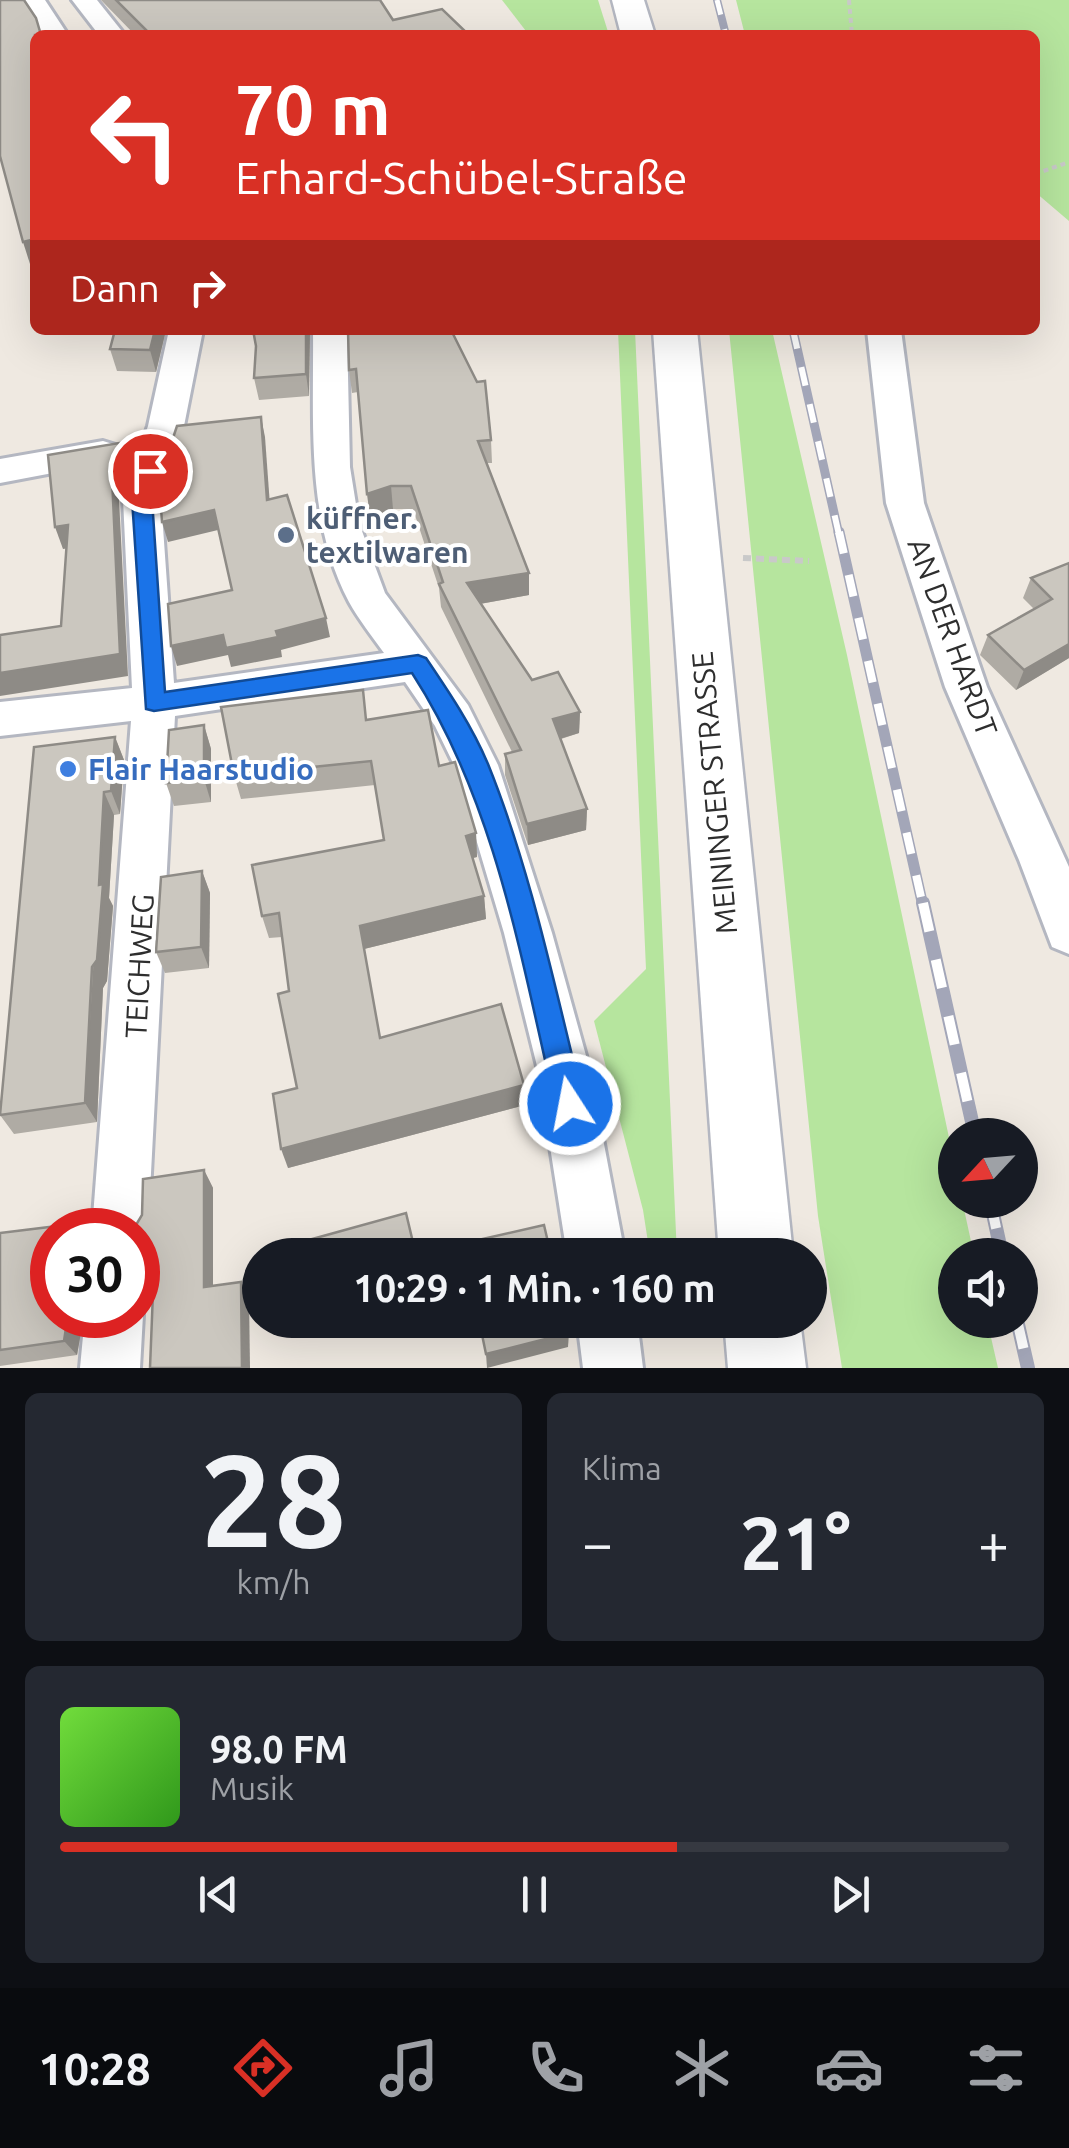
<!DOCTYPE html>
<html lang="de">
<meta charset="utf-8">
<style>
:root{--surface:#171b24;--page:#242831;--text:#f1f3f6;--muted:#9ea1a6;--line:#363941;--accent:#d93025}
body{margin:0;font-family:Ubuntu,sans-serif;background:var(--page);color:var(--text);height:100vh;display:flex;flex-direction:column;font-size:38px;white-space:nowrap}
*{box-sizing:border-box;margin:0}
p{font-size:32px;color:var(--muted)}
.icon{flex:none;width:55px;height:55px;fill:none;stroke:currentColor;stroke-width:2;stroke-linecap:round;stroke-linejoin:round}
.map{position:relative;height:1368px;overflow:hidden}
.drawer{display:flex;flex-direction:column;gap:25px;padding:25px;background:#0d0f14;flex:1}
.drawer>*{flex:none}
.guide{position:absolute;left:30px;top:30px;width:1010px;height:305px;border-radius:15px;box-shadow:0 10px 40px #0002;background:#d93025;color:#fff;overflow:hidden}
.needle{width:65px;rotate:244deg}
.fabs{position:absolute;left:938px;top:1118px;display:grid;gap:20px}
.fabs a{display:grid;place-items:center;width:100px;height:100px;border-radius:50%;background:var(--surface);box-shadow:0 10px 40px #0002;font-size:50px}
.speed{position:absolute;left:30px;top:1208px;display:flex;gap:20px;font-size:50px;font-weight:700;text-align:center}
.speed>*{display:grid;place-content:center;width:130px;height:130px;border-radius:50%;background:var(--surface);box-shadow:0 10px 40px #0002;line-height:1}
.speed .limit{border:15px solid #d22;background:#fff;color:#111}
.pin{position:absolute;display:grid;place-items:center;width:85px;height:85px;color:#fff;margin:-42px;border:5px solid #fff;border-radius:50%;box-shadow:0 2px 10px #0007}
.me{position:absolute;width:110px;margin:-55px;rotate:349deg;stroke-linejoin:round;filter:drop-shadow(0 0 8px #0008)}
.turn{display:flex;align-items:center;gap:35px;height:210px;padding:0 40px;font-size:45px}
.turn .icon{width:130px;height:130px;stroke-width:2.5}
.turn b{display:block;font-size:70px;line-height:85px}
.then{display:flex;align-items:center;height:95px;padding:0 40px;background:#0003;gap:20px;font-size:38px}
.big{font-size:75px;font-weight:700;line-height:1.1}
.drawer .widget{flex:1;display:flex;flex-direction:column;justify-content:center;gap:15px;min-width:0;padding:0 35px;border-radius:15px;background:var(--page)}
.drawer .dial{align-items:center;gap:0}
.dial b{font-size:130px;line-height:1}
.song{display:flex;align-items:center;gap:30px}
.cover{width:120px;height:120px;border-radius:15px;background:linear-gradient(135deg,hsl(100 70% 55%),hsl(110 70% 35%))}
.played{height:10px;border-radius:5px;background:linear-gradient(90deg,var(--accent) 65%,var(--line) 65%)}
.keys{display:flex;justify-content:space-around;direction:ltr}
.heat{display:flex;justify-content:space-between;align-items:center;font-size:55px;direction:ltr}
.drawer .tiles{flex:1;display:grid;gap:25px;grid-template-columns:1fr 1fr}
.widget:last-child{grid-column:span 2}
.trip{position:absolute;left:242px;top:1238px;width:585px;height:100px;border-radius:50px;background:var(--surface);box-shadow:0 10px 40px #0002;font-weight:700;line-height:100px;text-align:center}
.dock{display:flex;height:160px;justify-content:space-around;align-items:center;background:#090b0e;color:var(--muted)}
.dock .icon{width:70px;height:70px}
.dock .on{color:var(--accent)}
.dock b{font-size:45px;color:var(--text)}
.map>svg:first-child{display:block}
</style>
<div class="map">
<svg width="1069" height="1368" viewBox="0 0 1069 1368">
<rect width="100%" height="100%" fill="#efe9e1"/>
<!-- green -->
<g fill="#b6e59e">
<path d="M502,0h96l11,35h-80z"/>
<path d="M736,0h333v221l-34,-29v-157h-290z"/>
<path d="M618,330h17l42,925h-27l-7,-45 -49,-189 52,-52z"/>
<path d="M729,330h43l75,325 108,511v34h7l12,55h-19v65h32l11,48h-156l-24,-152z"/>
</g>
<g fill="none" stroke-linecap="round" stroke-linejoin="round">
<defs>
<g id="street">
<path d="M21,0h24l23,35h-26z"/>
<path d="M72,0h25l28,35h-26z"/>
<path d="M169,330h34l-19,96 -23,73 13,184 210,-30c-12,-17 -25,-33 -35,-51 -44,-83 -35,-181 -36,-272h34l3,137 9,56 26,70 83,112 30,60 54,168 38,137 35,185h-58l-29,-185 -34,-137 -50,-168 -19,-39 -30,-44 -230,34 -27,514 -10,21v-21h-46l39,-509 -131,15v-34l132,-14 -9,-189 25,-73z"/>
<path d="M867,330h34l23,173 63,184 82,180v87l-17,-7 -33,-87 -74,-173 -59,-184z"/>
<path d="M103,441l13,4 5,8 -5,8 -116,22v-24z"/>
<path d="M138,1301l5,14 -3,53h-60l5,-53h53z"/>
<path d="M577,1320h60l6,48h-60z"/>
</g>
<g id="secondary">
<path d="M612,0h32l11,35h-34z"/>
<path d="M653,330h44l96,925h-74z"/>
<path d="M724,1320h76l6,48h-78z"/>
</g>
</defs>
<!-- street casing -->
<use href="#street" stroke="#b4b7c1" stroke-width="6"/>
<!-- secondary casing -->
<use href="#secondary" stroke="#b4b7c1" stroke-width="5"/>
<!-- path-far1 -->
<g stroke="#c9c9c9" stroke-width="4" stroke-dasharray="5 4" stroke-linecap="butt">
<path d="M849,0l3,35"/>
<path d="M1035,174l34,-12"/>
</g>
<!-- path -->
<path stroke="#c9c9c9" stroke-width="6" stroke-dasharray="8 5" stroke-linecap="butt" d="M743,558l66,3"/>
<!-- street -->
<use href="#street" fill="#fff" fill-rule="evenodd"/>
<!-- secondary -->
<use href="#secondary" fill="#fff" fill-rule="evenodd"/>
<defs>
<path id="rail-far3" d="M717,0l9,35"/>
<path id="rail-far2" d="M793,330l46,205"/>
<path id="rail-far1" d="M839,532l84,374"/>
<g id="rail">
<path d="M923,903l52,232"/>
<path d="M990,1200l12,55"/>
<path d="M1017,1320l11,48"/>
</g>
</defs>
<!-- rail-far3 casing -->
<use href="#rail-far3" stroke="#a3a6b8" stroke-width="8"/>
<!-- rail-far2 casing -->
<use href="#rail-far2" stroke="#a3a6b8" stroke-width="9"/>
<!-- rail-far1 casing -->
<use href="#rail-far1" stroke="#a3a6b8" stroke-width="11"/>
<!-- rail casing -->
<use href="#rail" stroke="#a3a6b8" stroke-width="14"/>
<!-- rail-far3 -->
<use href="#rail-far3" stroke="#fff" stroke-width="5" stroke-dasharray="15" stroke-linecap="butt"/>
<!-- rail-far2 -->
<use href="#rail-far2" stroke="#fff" stroke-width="6" stroke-dasharray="19" stroke-linecap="butt"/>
<!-- rail-far1 -->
<use href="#rail-far1" stroke="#fff" stroke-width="8" stroke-dasharray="22" stroke-linecap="butt"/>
<!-- rail -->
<use href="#rail" stroke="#fff" stroke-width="10" stroke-dasharray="29" stroke-linecap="butt"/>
</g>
<!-- wall -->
<g fill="#afaba4">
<path d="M101,0h279l13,20 76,15h-334z"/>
<path d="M115,330h51l-10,42 -39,-1 -7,-22z"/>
<path d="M310,330l-1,66 -50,4 -5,-22 2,-31z"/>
<path d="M348,330l143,110 1,23h-5l42,110v22l-49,9 52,76 48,32 -1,21 -18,6 26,70 -1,21 -58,15 -23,-70v-21l7,-2 -71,-145 -2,-19 -26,-79h-20l-23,8 -12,-125 -6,1 -3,-23z"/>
<path d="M1069,563v95l-53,32 -36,-35 8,-20 46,-26 -11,-11 8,-20z"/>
<path d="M367,720l72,46 37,67 1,24 -4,1 11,38 2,23 -122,30 16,89 144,47 1,20 -237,63 9,-80 -8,-97 -7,-54 -13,1 -7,-22 122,-76 -9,-55 -134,14 -7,-24z"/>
<path d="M204,725l7,24v53l-37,4 -8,-23z"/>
<path d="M115,737l9,23 -4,54 -6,1 -5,83 4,8 -6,75 -4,7 -6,134 -83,12 -14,-19z"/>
<path d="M202,871l8,22 -1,75 -44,5 -9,-21z"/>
<path d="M204,1170l9,18v98l36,11 -96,-13 -15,3v-57z"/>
<path d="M52,1230v85h32l-7,40 -77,11v-133z"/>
</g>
<!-- shaded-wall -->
<g fill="#8e8b86">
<path d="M35,239v24l-5,1 -7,-22z"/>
<path d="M155,330h11l-10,42 -6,-22z"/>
<path d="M306,330h4l-1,66 -3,-22z"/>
<path d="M261,417l4,20 6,82 -4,-19z"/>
<path d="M125,442l6,22 -12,35 9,177 -128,20v-23l120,-19 -8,-177z"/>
<path d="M391,486l2,23 -23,8 -3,-23z"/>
<path d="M214,510l4,20 -50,12 -6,-20z"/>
<path d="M68,525l8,22 -13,2 -8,-22z"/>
<path d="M529,573v22l-61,11 -1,-23z"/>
<path d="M326,618l4,19 -49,13 1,7 -51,10 -3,-12 -51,11 -6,-20 52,-11 53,-4z"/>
<path d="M1069,644v14l-53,32 8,-20z"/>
<path d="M580,712l-1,21 -26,8v-22z"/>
<path d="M204,725l7,24v53l-7,-23z"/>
<path d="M115,737l9,23 -4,54 -9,-23z"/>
<path d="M104,792l10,23 -5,83 4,8 -6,75 -4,7 -6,134 -12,-19z"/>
<path d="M587,809l-1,21 -58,15 -1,-21z"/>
<path d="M476,833l1,24 -9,2 -2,-23z"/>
<path d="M202,871l8,22 -1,75 -8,-21z"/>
<path d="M484,896l2,23 -122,30 -4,-23z"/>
<path d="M524,1085l1,20 -237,63 -7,-19z"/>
<path d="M204,1170l9,18v114l-9,-15z"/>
<path d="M123,1218l8,12h-8z"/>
<path d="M241,1282l8,15 1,71h-8z"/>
<path d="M68,1315h16l-7,40 -13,-14z"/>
<path d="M569,1333l-1,14 -81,21 -1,-14z"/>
</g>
<!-- building -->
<g fill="#cbc7bf" stroke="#8e8b86" stroke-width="2.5">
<path d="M0,0h24l12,18 5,17h-6v204l-12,3 -23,-86z"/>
<path d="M116,0h264l13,20 49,-11 27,26h-318z"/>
<path d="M115,330h40l-5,20 -40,-1z"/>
<path d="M253,330h53v44l-52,4 2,-32z"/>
<path d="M348,330h103l26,52 8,-1 6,59 -13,1 51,132 -62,10 65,97 26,-8 22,40 -27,7 34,90 -60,15 -22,-70 16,-4 -82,-166 4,-2 -32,-96h-20l-24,8 -11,-125 -7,1z"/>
<path d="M261,417l6,83 20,-5 39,123 -50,13 2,6 -52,11 -3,-13 -52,11 -3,-42 64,-14 -18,-80 -52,12 -3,-42 18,-54z"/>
<path d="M125,442l-13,35 8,177 -120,19v-38l61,-9 7,-101 -13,2 -7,-72z"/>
<path d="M1069,563v81l-45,26 -36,-35 64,-36 -21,-21z"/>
<path d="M363,690l3,30 62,-10 11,56 16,-4 21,71 -10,3 18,60 -124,30 20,112 121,-34 23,81 -243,64 -8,-55 24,-6 -19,-94 11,-3 -10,-78 -17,3 -10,-51 132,-25 -13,-79 -137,14 -13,-68z"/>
<path d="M204,725v54l-38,4 3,-53z"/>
<path d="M115,737l-4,54 -7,1 -5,93 4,-1 -6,76 -5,7 -7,136 -85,12 34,-368z"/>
<path d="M202,871l-1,76 -45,5 5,-75z"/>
<path d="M204,1170v117l37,-5 1,86h-92l4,-101 -16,3v-40h-5l9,-15 1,-36z"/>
<path d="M406,1213l10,42h-128l-1,-9z"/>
<path d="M123,1218v12h-71v85h16l-4,26 -64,9v-117z"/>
<path d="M544,1225l7,30h-84l-2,-12z"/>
<path d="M479,1320h87l3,13 -83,21z"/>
</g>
<!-- route -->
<path fill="#1a73e8" stroke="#114b97" stroke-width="2.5" d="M150,465l10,6 -8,28 13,193 253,-37 8,3c23,34 46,68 62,106 43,106 68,229 96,340l-4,10 -10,4 -11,-4 -4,-10c-34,-146 -60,-303 -143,-431l-258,38 -8,-2 -14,-210 8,-28z"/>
<!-- markers -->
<circle fill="#5c6f8a" stroke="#fff" stroke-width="4" cx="286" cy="535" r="10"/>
<circle fill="#3f7fe0" stroke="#fff" stroke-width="4" cx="68" cy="769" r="10"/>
<g text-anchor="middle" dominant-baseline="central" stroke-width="8" stroke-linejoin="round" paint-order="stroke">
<!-- service labels -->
<g font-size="30" font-weight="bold" fill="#4e5e75" stroke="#fff" text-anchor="start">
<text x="306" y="518">küffner.<tspan x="306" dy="34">textilwaren</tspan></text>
</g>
<!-- street labels -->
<g font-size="30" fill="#2e2e2e" stroke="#fff">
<text transform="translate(953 637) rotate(70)">AN DER HARDT</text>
<text transform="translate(714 793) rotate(-95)">MEININGER STRASSE</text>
<text transform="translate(139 966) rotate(-87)">TEICHWEG</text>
</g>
<!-- shop labels -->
<g font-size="30" font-weight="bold" fill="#366cbe" stroke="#fff" text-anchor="start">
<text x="88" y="769">Flair Haarstudio</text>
</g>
</g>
</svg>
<div class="fabs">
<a><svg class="needle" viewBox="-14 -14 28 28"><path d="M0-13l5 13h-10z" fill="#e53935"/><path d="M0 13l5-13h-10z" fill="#9ea1a6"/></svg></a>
<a><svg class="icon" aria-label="sound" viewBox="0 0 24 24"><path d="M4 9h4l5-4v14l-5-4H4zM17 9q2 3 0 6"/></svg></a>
</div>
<div class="speed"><div class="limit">30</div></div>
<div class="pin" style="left:150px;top:471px;background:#d93025"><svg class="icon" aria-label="arrive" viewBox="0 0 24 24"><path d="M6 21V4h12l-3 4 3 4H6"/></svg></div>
<svg class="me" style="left:570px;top:1104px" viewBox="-20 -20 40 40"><circle r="17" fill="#1a73e8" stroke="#fff" stroke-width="3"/><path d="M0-11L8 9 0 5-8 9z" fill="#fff"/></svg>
<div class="trip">10:29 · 1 Min. · 160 m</div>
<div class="guide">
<div class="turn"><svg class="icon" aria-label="left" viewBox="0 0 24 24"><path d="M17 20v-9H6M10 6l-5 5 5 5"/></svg><div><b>70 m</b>Erhard-Schübel-Straße</div></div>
<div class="then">Dann<svg class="icon" aria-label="right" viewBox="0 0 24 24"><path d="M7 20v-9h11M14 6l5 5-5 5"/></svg></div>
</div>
</div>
<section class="drawer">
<div class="tiles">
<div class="widget dial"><b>28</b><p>km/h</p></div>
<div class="widget"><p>Klima</p>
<div class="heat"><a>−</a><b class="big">21°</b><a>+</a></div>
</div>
<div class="widget">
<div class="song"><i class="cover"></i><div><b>98.0 FM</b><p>Musik</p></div></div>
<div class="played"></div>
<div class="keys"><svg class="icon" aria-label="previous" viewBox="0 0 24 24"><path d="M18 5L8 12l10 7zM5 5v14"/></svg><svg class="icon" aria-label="pause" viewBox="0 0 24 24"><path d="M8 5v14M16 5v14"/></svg><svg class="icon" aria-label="next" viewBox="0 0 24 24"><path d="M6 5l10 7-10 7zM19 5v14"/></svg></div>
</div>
</div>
</section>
<nav class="dock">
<b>10:28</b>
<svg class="icon on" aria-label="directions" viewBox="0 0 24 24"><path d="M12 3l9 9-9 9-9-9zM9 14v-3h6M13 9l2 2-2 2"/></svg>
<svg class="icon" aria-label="music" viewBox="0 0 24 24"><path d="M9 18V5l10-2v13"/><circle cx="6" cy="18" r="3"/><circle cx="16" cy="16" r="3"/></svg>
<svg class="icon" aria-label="phone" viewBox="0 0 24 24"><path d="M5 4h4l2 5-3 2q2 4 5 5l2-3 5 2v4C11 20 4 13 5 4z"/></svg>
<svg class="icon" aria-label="climate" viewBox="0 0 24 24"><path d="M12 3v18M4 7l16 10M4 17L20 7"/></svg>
<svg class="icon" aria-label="car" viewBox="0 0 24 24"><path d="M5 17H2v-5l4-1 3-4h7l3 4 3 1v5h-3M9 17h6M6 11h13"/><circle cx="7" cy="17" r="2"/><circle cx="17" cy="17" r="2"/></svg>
<svg class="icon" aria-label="filters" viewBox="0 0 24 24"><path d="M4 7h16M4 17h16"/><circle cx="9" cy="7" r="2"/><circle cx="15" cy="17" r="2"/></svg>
</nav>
